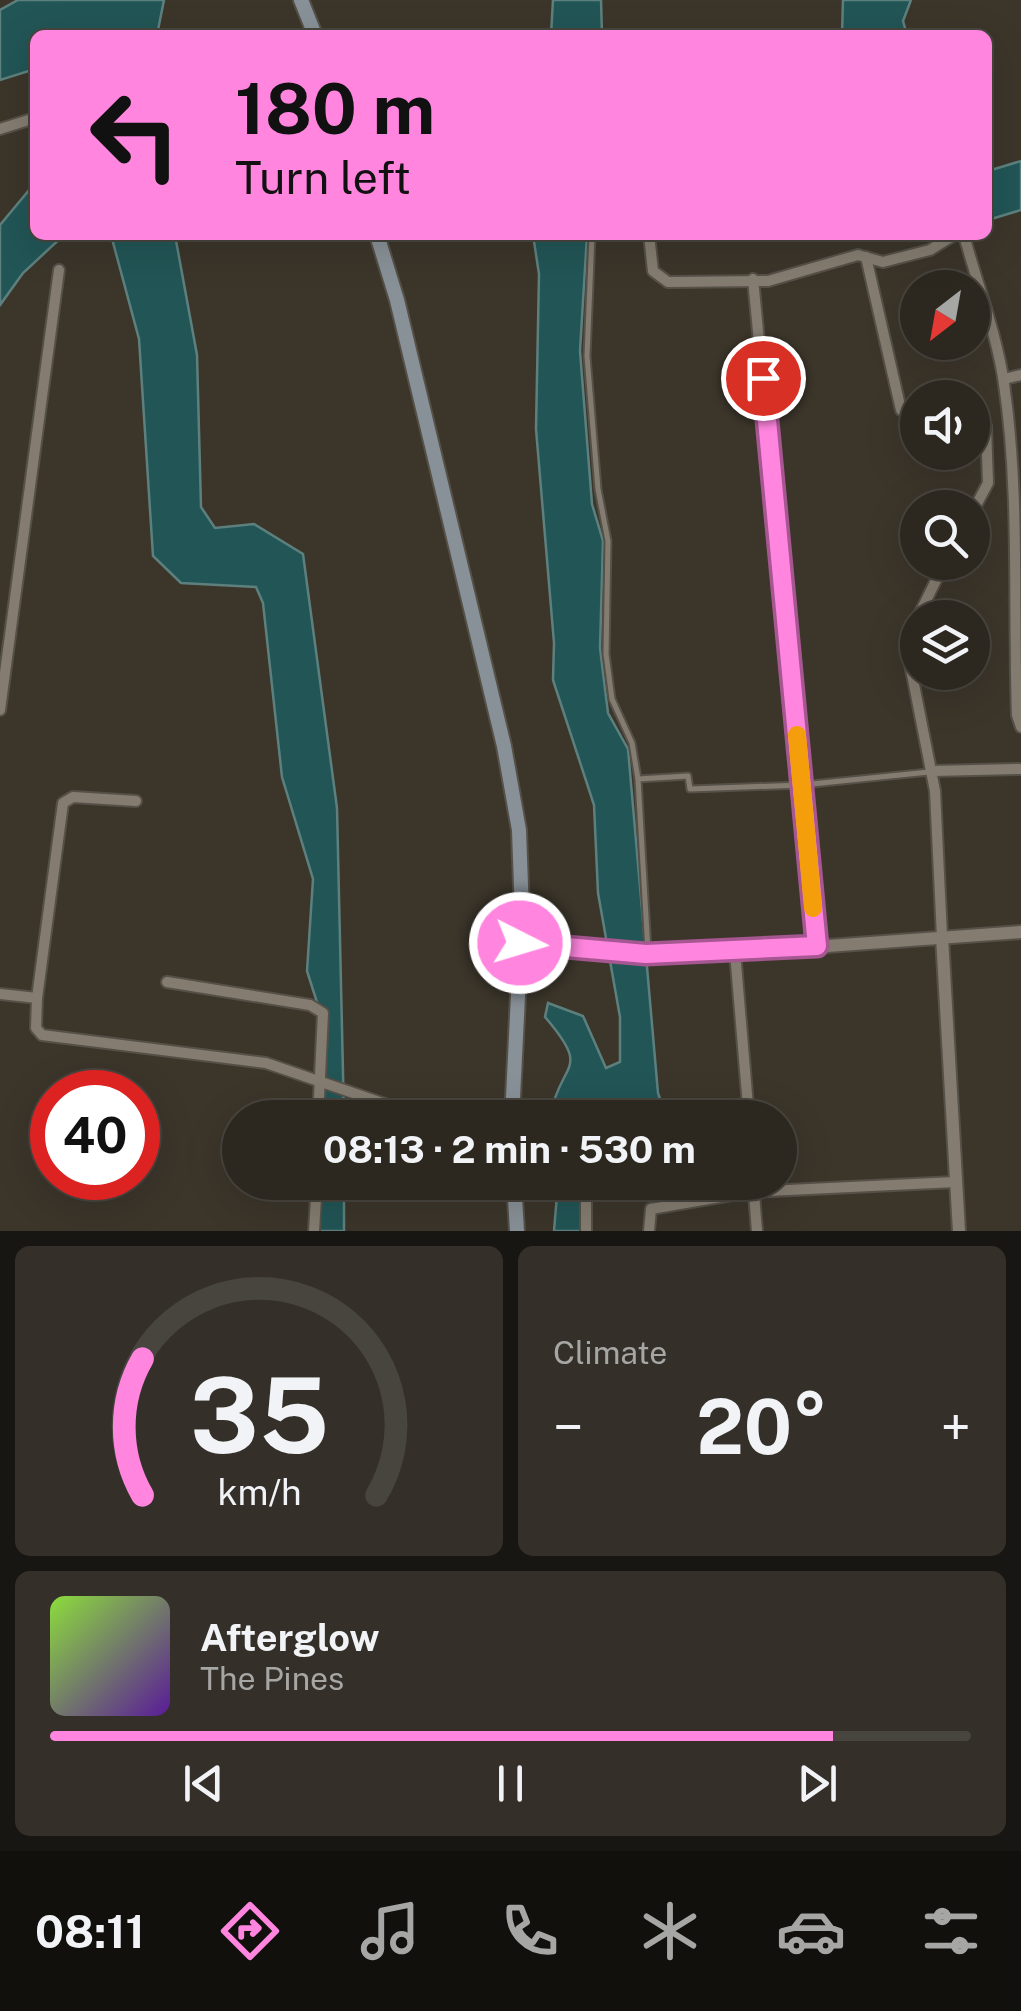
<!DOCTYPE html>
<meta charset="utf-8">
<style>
:root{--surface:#2c2820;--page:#343029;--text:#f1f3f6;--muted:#a6a6a5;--line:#48443e;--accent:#ff85df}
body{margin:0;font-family:"Public Sans",sans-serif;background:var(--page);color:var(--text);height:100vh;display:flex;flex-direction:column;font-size:38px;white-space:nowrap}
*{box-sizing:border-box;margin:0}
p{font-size:32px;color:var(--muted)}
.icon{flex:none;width:55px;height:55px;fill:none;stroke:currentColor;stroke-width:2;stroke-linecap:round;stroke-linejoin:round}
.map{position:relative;height:1231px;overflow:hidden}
.sheet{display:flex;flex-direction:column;gap:15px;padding:15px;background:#181612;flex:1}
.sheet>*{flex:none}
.banner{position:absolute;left:30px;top:30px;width:962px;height:210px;border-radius:15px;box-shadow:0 10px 40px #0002,0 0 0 2px var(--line);background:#ff85df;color:#111;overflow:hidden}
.needle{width:65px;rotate:211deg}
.tools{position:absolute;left:900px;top:270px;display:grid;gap:20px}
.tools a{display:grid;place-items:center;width:90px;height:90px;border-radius:50%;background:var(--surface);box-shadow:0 10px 40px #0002,0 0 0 2px var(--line);font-size:50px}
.speed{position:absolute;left:30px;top:1070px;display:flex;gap:20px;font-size:50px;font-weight:700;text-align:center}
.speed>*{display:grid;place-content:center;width:130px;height:130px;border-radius:50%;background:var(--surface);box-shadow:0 10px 40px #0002,0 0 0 2px var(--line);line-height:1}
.speed .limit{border:15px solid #d22;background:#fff;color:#111}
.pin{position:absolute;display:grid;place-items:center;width:85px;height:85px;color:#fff;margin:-42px;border:5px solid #fff;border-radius:50%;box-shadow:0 2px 10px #0007}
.me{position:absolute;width:110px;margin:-55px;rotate:95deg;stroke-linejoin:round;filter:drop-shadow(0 0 8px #0008)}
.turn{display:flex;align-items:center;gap:35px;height:210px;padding:0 40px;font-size:45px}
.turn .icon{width:130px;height:130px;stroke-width:2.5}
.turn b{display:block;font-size:70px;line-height:85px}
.big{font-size:75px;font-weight:700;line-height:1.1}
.sheet .widget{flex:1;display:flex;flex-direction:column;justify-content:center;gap:15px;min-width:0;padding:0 35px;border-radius:15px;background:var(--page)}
.sheet .dial{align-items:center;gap:0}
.dial svg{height:260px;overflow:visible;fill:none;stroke:var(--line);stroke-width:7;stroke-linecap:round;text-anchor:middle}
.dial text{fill:var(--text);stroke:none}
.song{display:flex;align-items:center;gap:30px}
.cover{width:120px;height:120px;border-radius:15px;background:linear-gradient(135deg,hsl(90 70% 55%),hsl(270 70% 35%))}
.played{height:10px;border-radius:5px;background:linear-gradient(90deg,var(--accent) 85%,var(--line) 85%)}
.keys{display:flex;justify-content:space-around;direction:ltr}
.heat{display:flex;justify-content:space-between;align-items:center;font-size:55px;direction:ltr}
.sheet .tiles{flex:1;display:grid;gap:15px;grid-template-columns:1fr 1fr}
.widget:last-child{grid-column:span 2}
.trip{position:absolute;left:222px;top:1100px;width:575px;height:100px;border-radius:50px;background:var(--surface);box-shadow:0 10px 40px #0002,0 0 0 2px var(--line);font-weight:700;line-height:100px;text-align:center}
.tab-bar{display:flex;height:160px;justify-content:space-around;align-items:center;background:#12100d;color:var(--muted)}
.tab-bar .icon{width:70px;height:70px}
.tab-bar .active{color:var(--accent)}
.tab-bar b{font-size:45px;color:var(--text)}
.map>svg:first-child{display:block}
</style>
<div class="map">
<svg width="1021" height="1231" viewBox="0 0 1021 1231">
<rect width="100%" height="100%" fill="#3b352a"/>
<!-- water -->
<g fill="#225556" stroke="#5d807e" stroke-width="2.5">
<path d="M18,0h146l-7,35h-122v34l-35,11v-70z"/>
<path d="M553,0h48l1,35h-51z"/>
<path d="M843,0h68l-8,21 4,14h-65z"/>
<path d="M1021,161v49l-33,10v-49z"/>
<path d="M35,183v52h29l-41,38 -23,32v-80z"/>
<path d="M111,235h64l22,120 4,152 14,21 39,-4 49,30 34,254 7,309h-25l4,-96 -16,-50 6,-92 -31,-102 -19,-174 -7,-16 -75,-4 -28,-27 -14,-217z"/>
<path d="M533,235h54l-7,116 12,153 11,37 -3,107 8,65 20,36 30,344 8,24h-43l-17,-6 -15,6h-41c10,-57 43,-44 -5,-100l3,-14 35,13 23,52 14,-6v-45l-22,-124 -4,-88 -41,-125 1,-37 -18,-214 3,-155z"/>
<path d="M317,1183h27v48h-29z"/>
<path d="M558,1183h25l-1,48h-28z"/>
<path d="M653,1183h73v8l-46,8z"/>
</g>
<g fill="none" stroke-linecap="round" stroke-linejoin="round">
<defs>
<g id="service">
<path d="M592,235l-5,121 11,133 10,52 -2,113 6,45 20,44 6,36 10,172"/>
<path d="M638,779l50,-3 2,13 112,-4 127,-13"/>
</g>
<g id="minor">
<path d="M0,129l35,-11"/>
<path d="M649,235l4,36 15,11 100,-1 90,-26 25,7 47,-12 24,-15"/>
<path d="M964,235c13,49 33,99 40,149 16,109 9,221 13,331l4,12"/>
<path d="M866,257l35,153"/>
<path d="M753,279l64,667"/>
<path d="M1004,379l17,-4"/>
<path d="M972,513l16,-30 -2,-57"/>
<path d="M0,710l59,-440"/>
<path d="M932,771l89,-2"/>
<path d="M136,801l-63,-4 -10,6 -26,195 -1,30 6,7 224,28 160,55"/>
<path d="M942,937l-7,-146 -27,-137 3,-23 34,-69"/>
<path d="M735,952l14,166"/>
<path d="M167,982l143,23 13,8 -5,105"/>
<path d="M0,994l37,4"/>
<path d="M753,1182l4,49"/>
<path d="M314,1231l3,-49"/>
<path d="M586,1231v-49"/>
<path d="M649,1231l2,-22 98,-17 206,-10"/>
</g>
<g id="tertiary">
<path d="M942,937l17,294"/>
<path d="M520,943l126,11 100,-2 275,-20"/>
</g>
<g id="secondary">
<path d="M301,0l14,35"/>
<path d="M377,235l20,65 107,446 15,84 3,84 -10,204"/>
<path d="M514,1182l3,49"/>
</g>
</defs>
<!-- service casing -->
<use href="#service" stroke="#555048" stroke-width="9"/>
<!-- minor casing -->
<use href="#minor" stroke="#555048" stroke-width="14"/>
<!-- tertiary casing -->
<use href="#tertiary" stroke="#555048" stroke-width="16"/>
<!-- secondary casing -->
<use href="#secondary" stroke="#555048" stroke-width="18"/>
<!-- service -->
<use href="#service" stroke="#847c70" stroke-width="5"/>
<!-- minor -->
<use href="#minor" stroke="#847c70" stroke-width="10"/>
<!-- tertiary -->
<use href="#tertiary" stroke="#847c70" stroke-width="12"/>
<!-- secondary -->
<use href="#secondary" stroke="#889197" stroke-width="14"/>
</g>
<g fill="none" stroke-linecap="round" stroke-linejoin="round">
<defs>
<path id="route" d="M520,943l126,11 171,-8 -54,-568"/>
</defs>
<!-- route casing -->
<use href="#route" stroke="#a65691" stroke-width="25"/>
<!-- route -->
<use href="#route" stroke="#ff85df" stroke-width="18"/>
<!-- slow -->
<path stroke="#f59e0b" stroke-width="18" d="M797,735l16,173"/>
</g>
</svg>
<div class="tools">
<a><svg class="needle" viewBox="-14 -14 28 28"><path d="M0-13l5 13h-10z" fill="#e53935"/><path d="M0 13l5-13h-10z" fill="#a6a6a5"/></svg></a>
<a><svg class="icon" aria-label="sound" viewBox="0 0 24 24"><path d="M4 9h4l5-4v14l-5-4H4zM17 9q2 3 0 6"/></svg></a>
<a><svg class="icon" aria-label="search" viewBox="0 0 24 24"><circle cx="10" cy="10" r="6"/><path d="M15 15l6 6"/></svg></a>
<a><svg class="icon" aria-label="layers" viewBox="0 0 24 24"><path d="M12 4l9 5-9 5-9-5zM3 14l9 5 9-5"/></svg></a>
</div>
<div class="speed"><div class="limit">40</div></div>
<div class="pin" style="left:763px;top:378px;background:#d93025"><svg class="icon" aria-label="arrive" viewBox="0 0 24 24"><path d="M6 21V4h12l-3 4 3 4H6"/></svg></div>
<svg class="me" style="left:520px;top:943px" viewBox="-20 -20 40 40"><circle r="17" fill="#ff85df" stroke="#fff" stroke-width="3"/><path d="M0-11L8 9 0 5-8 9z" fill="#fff"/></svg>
<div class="trip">08:13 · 2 min · 530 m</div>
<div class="banner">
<div class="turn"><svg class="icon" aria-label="left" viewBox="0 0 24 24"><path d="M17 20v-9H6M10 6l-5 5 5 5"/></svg><div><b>180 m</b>Turn left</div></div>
</div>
</div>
<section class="sheet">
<div class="tiles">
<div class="widget dial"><svg viewBox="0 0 100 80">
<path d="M14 69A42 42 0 1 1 86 69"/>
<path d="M14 69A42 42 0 0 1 14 27" stroke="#ff85df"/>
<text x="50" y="56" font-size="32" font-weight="700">35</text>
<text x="50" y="72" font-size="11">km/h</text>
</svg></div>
<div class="widget"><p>Climate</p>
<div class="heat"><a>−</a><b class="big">20°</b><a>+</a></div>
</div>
<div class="widget">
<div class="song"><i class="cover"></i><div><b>Afterglow</b><p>The Pines</p></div></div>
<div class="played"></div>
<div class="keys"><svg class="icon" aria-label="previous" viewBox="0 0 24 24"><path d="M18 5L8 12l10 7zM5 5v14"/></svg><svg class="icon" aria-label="pause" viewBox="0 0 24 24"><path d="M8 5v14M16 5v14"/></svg><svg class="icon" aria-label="next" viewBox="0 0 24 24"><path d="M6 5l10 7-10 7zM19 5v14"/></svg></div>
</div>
</div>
</section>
<nav class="tab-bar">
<b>08:11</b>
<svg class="icon active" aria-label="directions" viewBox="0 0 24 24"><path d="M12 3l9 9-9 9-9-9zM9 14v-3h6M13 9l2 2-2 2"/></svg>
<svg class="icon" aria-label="music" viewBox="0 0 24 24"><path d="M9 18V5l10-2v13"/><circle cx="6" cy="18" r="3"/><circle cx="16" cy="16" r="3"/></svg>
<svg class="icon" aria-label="phone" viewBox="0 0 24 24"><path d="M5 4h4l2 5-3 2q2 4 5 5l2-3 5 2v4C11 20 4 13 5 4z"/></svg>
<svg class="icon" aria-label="climate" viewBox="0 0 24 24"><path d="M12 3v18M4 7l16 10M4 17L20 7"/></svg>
<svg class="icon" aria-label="car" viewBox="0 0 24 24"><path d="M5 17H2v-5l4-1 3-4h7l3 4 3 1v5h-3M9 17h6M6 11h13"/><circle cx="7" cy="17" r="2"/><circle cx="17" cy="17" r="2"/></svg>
<svg class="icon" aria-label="filters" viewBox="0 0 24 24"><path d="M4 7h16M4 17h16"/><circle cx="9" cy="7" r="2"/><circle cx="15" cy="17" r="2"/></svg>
</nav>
